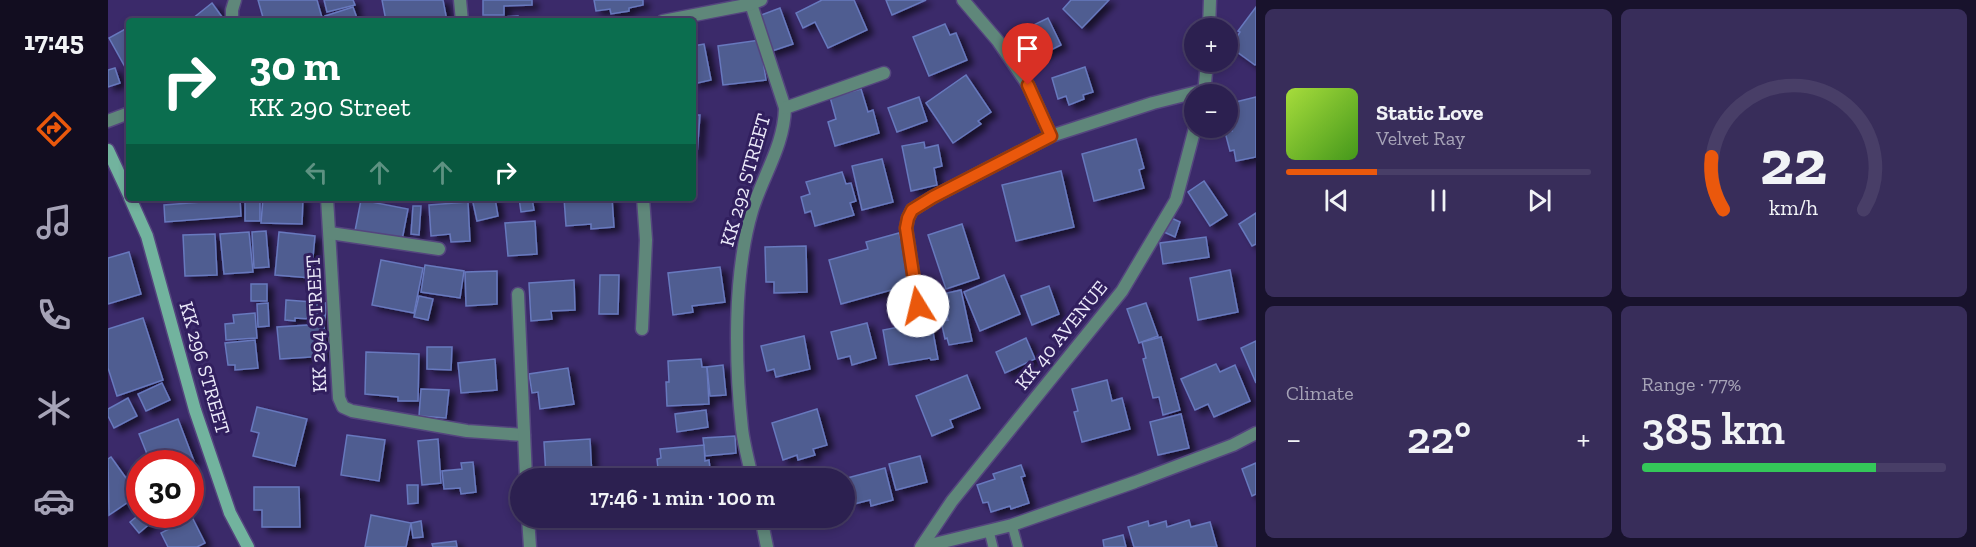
<!DOCTYPE html>
<meta charset="utf-8">
<style>
:root{--surface:#2c2050;--page:#382d5a;--text:#f1f3f6;--muted:#a6a3b7;--line:#483e67;--accent:#ea580c}
body{margin:0;font-family:"Zilla Slab",serif;background:var(--page);color:var(--text);height:100vh;display:flex;flex-direction:column;font-size:22px;white-space:nowrap}
*{box-sizing:border-box;margin:0}
p{font-size:20px;color:var(--muted)}
.icon{flex:none;width:33px;height:33px;fill:none;stroke:currentColor;stroke-width:2;stroke-linecap:round;stroke-linejoin:round}
.map{position:relative;flex:1;overflow:hidden}
.details{display:flex;flex-direction:column;gap:9px;padding:9px;background:#18122c;width:720px}
.details>*{flex:none}
.top-card{position:absolute;left:18px;top:18px;width:570px;height:183px;border-radius:6px;box-shadow:0 3px 9px #0003,0 0 0 2px var(--line);background:#0b6e4f;color:#fff;overflow:hidden}
.fabs{position:absolute;left:1076px;top:18px;display:grid;gap:12px}
.fabs a{display:grid;place-items:center;width:54px;height:54px;border-radius:50%;background:var(--surface);box-shadow:0 3px 9px #0003,0 0 0 2px var(--line);font-size:30px}
.speed{position:absolute;left:18px;top:450px;display:flex;gap:12px;font-size:30px;font-weight:700;text-align:center}
.speed>*{display:grid;place-content:center;width:78px;height:78px;border-radius:50%;background:var(--surface);box-shadow:0 3px 9px #0003,0 0 0 2px var(--line);line-height:1}
.speed .limit{border:9px solid #d22;background:#fff;color:#111}
.pin{position:absolute;display:grid;place-items:center;width:51px;height:51px;color:#fff;margin:-62px -26px;border-radius:50% 50% 50% 0;rotate:-45deg;box-shadow:0 0 6px #0007}
.pin .icon{rotate:45deg}
.me{position:absolute;width:66px;margin:-33px;rotate:351deg;stroke-linejoin:round;filter:drop-shadow(0 0 4px #0008)}
.turn{display:flex;align-items:center;gap:21px;height:126px;padding:0 24px;font-size:27px}
.turn .icon{width:78px;height:78px;stroke-width:2.5}
.turn b{display:block;font-size:42px;line-height:51px}
.lanes{display:flex;align-items:center;height:57px;padding:0 24px;background:#0003;justify-content:center;gap:30px;direction:ltr}
.lanes .off{opacity:.35}
.big{font-size:45px;font-weight:600;line-height:1.1}
.details .widget{flex:1;display:flex;flex-direction:column;justify-content:center;gap:9px;min-width:0;padding:0 21px;border-radius:9px;background:var(--page)}
.details .dial{align-items:center;gap:0}
.dial svg{height:156px;overflow:visible;fill:none;stroke:var(--line);stroke-width:7;stroke-linecap:round;text-anchor:middle}
.dial text{fill:var(--text);stroke:none}
.song{display:flex;align-items:center;gap:18px}
.cover{width:72px;height:72px;border-radius:9px;background:linear-gradient(135deg,hsl(80 70% 55%),hsl(100 70% 35%))}
.played{height:6px;border-radius:3px;background:linear-gradient(90deg,var(--accent) 30%,var(--line) 30%)}
.keys{display:flex;justify-content:space-around;direction:ltr}
.heat{display:flex;justify-content:space-between;align-items:center;font-size:33px;direction:ltr}
.charge{height:9px;border-radius:4px;background:linear-gradient(90deg,#34c759 77%,var(--line) 0)}
.details .tiles{flex:1;display:grid;gap:9px;grid-template-columns:repeat(2,1fr)}
.trip{position:absolute;left:402px;top:468px;width:345px;height:60px;border-radius:30px;background:var(--surface);box-shadow:0 3px 9px #0003,0 0 0 2px var(--line);font-weight:600;line-height:60px;text-align:center}
main{display:flex;flex:1;min-height:0}
.tab-bar{display:flex;flex-direction:column;width:108px;justify-content:space-around;align-items:center;background:#120d20;color:var(--muted)}
.tab-bar .icon{width:42px;height:42px}
.tab-bar .on{color:var(--accent)}
.tab-bar b{font-size:27px;color:var(--text)}
.map>svg:first-child{display:block}
</style>
<main>
<nav class="tab-bar">
<b>17:45</b>
<svg class="icon on" aria-label="directions" viewBox="0 0 24 24"><path d="M12 3l9 9-9 9-9-9zM9 14v-3h6M13 9l2 2-2 2"/></svg>
<svg class="icon" aria-label="music" viewBox="0 0 24 24"><path d="M9 18V5l10-2v13"/><circle cx="6" cy="18" r="3"/><circle cx="16" cy="16" r="3"/></svg>
<svg class="icon" aria-label="phone" viewBox="0 0 24 24"><path d="M5 4h4l2 5-3 2q2 4 5 5l2-3 5 2v4C11 20 4 13 5 4z"/></svg>
<svg class="icon" aria-label="climate" viewBox="0 0 24 24"><path d="M12 3v18M4 7l16 10M4 17L20 7"/></svg>
<svg class="icon" aria-label="car" viewBox="0 0 24 24"><path d="M5 17H2v-5l4-1 3-4h7l3 4 3 1v5h-3M9 17h6M6 11h13"/><circle cx="7" cy="17" r="2"/><circle cx="17" cy="17" r="2"/></svg>
</nav>
<div class="map">
<svg width="1148" height="547" viewBox="0 0 1148 547">
<defs>
<filter id="shadow"><feDropShadow dx="6" dy="4" stdDeviation="3" flood-color="#0009"/></filter>
</defs>
<rect width="100%" height="100%" fill="#3b2a6a"/>
<!-- building -->
<g fill="#4f5d91" stroke="#6779be" stroke-width="1.5" filter="url(#shadow)">
<path d="M150,0h59l6,21h-59z"/>
<path d="M216,0h29l2,5 -28,7z"/>
<path d="M274,0h61l4,21h-61z"/>
<path d="M375,0h49v5l-28,1v9h-21z"/>
<path d="M486,0h49v5l-14,3v3l-18,3 -1,-5 -14,2z"/>
<path d="M714,0h32l13,30 -39,18 -13,-26 -12,6 -7,-15z"/>
<path d="M778,0h40l-34,15z"/>
<path d="M963,0h38l-27,28 -19,-19z"/>
<path d="M104,3l13,18h-32l-1,-2z"/>
<path d="M245,7l5,14h-31l-2,-5z"/>
<path d="M1148,7v57l-1,1 -22,-16 5,-6 -3,-3 5,-8 -2,-1z"/>
<path d="M672,8l13,36 -24,8 -13,-35z"/>
<path d="M410,16l1,5h-30v-3z"/>
<path d="M940,18l13,27 -22,11 -6,-12 -9,5 -7,-16z"/>
<path d="M837,24l5,11 6,-2 11,27 -38,16 -16,-39z"/>
<path d="M21,27v47l-20,-36z"/>
<path d="M652,40l6,40 -43,5 -5,-39z"/>
<path d="M596,44l7,36 -18,4v-38z"/>
<path d="M977,67l8,25 -10,3 1,4 -15,6 -3,-9 -8,3 -6,-21z"/>
<path d="M7,68l5,15 -12,4v-17z"/>
<path d="M858,75l25,37 -13,9 3,3 -28,19 -27,-40z"/>
<path d="M753,89l7,23 5,-2 6,23 -44,13 -7,-24 8,-3 -6,-22z"/>
<path d="M811,97l8,24 -30,11 -9,-24z"/>
<path d="M1148,97v60l-20,4 -2,-11 -4,1 -5,-19 7,-1 -5,-27z"/>
<path d="M585,115h7l-3,39 -4,-1z"/>
<path d="M1028,139l8,29 -5,2 5,18 -50,13 -12,-47z"/>
<path d="M816,142l1,6 13,-3 4,21 -8,2 3,17 -26,6 -9,-45z"/>
<path d="M774,159l11,43 -31,8 -10,-44z"/>
<path d="M953,171l13,56 -58,14 -14,-56z"/>
<path d="M734,172l4,12 5,-1 5,18 -6,2 4,12 -39,11 -4,-15 -6,2 -4,-16 9,-3 -4,-12z"/>
<path d="M1096,181l23,34 -17,11 -22,-34z"/>
<path d="M155,198h40l-1,26 -41,-1z"/>
<path d="M364,198h23l3,18 -21,5z"/>
<path d="M411,198h13l2,12 -13,2z"/>
<path d="M456,198h48l2,29 -23,2v-5l-25,2z"/>
<path d="M132,199l1,17 -76,6 -1,-17z"/>
<path d="M253,200l47,9 -6,31 -47,-9z"/>
<rect x="137" y="201" width="15" height="20"/>
<path d="M360,202l2,39 -19,1 -1,-8 -19,2 -2,-31z"/>
<path d="M305,206h8l-2,29 -8,-1z"/>
<path d="M1148,213v31l-4,2 -13,-22z"/>
<path d="M1061,217l11,5 -5,15 -11,-5z"/>
<path d="M427,221l2,33 -29,2 -3,-33z"/>
<path d="M854,224l17,54 -33,11 -18,-54z"/>
<path d="M158,231l3,36 -15,1 -2,-36z"/>
<path d="M141,232l4,40 -29,2 -4,-40z"/>
<path d="M171,232l36,4 -4,42 -36,-3z"/>
<path d="M791,233l14,51 -72,20 -12,-44 39,-11 -2,-7z"/>
<path d="M107,234l2,41 -32,1 -2,-41z"/>
<path d="M1098,237l3,20 -46,7 -3,-21z"/>
<path d="M698,246l1,46 -33,1v-11h-8l-1,-35z"/>
<path d="M21,252l12,42 -33,10v-46z"/>
<path d="M273,260l42,8 -9,45 -42,-8z"/>
<path d="M317,265l39,6 -4,27 -39,-6z"/>
<path d="M612,267l5,35 -33,4 1,6 -20,3 -5,-42z"/>
<path d="M1122,270l8,42 -40,8 -8,-42z"/>
<path d="M389,271v33l-31,2 -1,-34z"/>
<path d="M492,275h19l-1,39h-19z"/>
<path d="M896,275l16,39 -40,17 -16,-39z"/>
<path d="M466,280l1,30 -24,1 1,8 -21,2 -2,-38z"/>
<rect x="143" y="284" width="16" height="17"/>
<path d="M941,286l10,28 -27,11 -11,-29z"/>
<path d="M853,290l11,51 -23,4 -2,-7 -2,1 -4,-18 7,-1 -2,-9 -5,1 -3,-17z"/>
<path d="M311,296l14,3 -5,21 -14,-3z"/>
<path d="M178,300l40,3 -1,17 -30,-2v3l-10,-1z"/>
<path d="M160,303l1,23 -11,1 -1,-23z"/>
<path d="M1038,303l12,33 -19,7 -12,-34z"/>
<path d="M147,313l2,25 -31,2 -1,-16 9,-1 -1,-8z"/>
<path d="M35,318l20,62 -46,16 -9,-28v-39z"/>
<path d="M823,321l7,38 -7,1 -1,-2 -41,7 -6,-35z"/>
<path d="M759,323l9,35 -24,7 -2,-9 -12,3 -7,-27z"/>
<path d="M216,324l2,32 -46,3 -3,-32z"/>
<path d="M696,336l6,33 -34,8 -2,-8 -7,2 -6,-25z"/>
<path d="M1053,337l19,73 -17,5 -4,-18 -6,1 -10,-39 3,-1 -4,-16z"/>
<path d="M918,338l9,21 -30,14 -9,-21z"/>
<path d="M147,340l3,28 -23,2v-5h-7l-3,-22z"/>
<path d="M1148,341v42l-15,-35z"/>
<path d="M319,347h25l-1,23 -24,-1z"/>
<path d="M258,352l53,2 -1,47h-20v-4l-33,-3z"/>
<path d="M387,359l2,31 -36,3 -3,-30z"/>
<path d="M593,359l1,8h5l2,37 -42,2 -1,-24h3l-1,-21z"/>
<path d="M1108,364l4,8 15,-7 15,36 -36,16 -6,-13 -13,6 -14,-31z"/>
<path d="M615,365l3,30 -16,1 -3,-29z"/>
<path d="M460,368l6,36 -34,5 -2,-17 -6,1 -3,-19z"/>
<path d="M859,375l13,33 -30,12 3,7 -21,9 -16,-40z"/>
<path d="M999,380l5,21 10,-3 8,31 -48,13 -8,-30 4,-1 -6,-22z"/>
<path d="M54,383l8,17 -24,11 -8,-17z"/>
<path d="M313,389l28,1 -3,28 -27,-2z"/>
<path d="M20,398l9,18 -23,12 -6,-12v-7z"/>
<path d="M149,407l50,12 -12,47 -42,-10 6,-23 -8,-2z"/>
<path d="M709,409l10,36 -14,4 2,6 -17,5 -1,-5 -14,5 -11,-37z"/>
<path d="M598,410l2,17 -31,5 -2,-18z"/>
<path d="M1073,414l8,34 -31,7 -8,-33z"/>
<path d="M70,419l16,42 -7,3h-36l-12,-30z"/>
<path d="M239,435l38,5 -6,41 -38,-6z"/>
<path d="M627,436l1,17 -31,3 -2,-18z"/>
<path d="M330,439l3,44 -19,2 -4,-44z"/>
<path d="M482,439l2,39h-23v-2l-23,1 -2,-35z"/>
<path d="M596,445l1,16 4,-1 2,18h-52l-2,-19 4,-1 -1,-9z"/>
<path d="M812,456l7,26 -31,8 -7,-26z"/>
<path d="M3,457l15,21 4,-4 10,13v7l-31,21 -1,-56z"/>
<path d="M365,462l3,30 -15,2 -1,-6 -16,1 -2,-18 20,-2 -1,-6z"/>
<path d="M1148,463v31l-4,2 -10,-27z"/>
<path d="M913,465l4,11 -4,1 8,26 -18,6 -1,-3 -19,6 -3,-10 -5,1 -6,-18 18,-6 -2,-5z"/>
<path d="M777,468l8,32 -22,6 -1,-6 -16,4 -7,-26z"/>
<path d="M713,471l1,7h-40z"/>
<path d="M299,485h11v18l-10,1z"/>
<path d="M146,487h45l1,40h-38v-17h-8z"/>
<path d="M32,514h6l6,8 -13,11 -9,-11z"/>
<path d="M263,515l40,8 -5,24h-41z"/>
<path d="M84,517l13,26 -8,4h-29l-7,-14z"/>
<path d="M1081,520l2,7 19,-5 7,25h-83l-6,-20 20,-6 1,5 17,-5 1,6z"/>
<path d="M313,521l2,16 -10,1 -2,-15z"/>
<path d="M1015,535l3,12h-22l-1,-7z"/>
<path d="M348,541l1,6h-24l-1,-3z"/>
</g>
<g fill="none" stroke-linecap="round" stroke-linejoin="round">
<defs>
<g id="service">
<path d="M904,525l6,22"/>
<path d="M881,531l4,16"/>
</g>
<g id="minor">
<path d="M352,0l2,21"/>
<path d="M855,0l35,41 30,44 23,51"/>
<path d="M643,4l34,104c-1,38 -22,67 -33,103 -19,64 -17,152 -10,218 2,17 7,33 10,49"/>
<path d="M124,21v-11l3,-10"/>
<path d="M555,21l88,-17 10,-4"/>
<path d="M1101,28l1,-28"/>
<path d="M1096,94l3,-32"/>
<path d="M677,108l99,-35"/>
<path d="M0,121l21,-8"/>
<path d="M219,198l12,200 4,9 9,4 115,20 57,4"/>
<path d="M222,233l109,16"/>
<path d="M410,294l8,184"/>
<path d="M810,306l-12,-78 2,-10 4,-8 21,-13 118,-61 102,-33 52,-13"/>
<path d="M534,329l4,-89 -3,-42"/>
<path d="M420,518l2,29"/>
<path d="M653,518l6,29"/>
<path d="M813,547l31,-46 170,-210 54,-91 19,-72"/>
<path d="M814,547l90,-22 123,-43 98,-37 23,-12"/>
</g>
<g id="secondary">
<path d="M0,150l21,45"/>
<path d="M22,198l17,38 48,174 35,103 18,34"/>
</g>
</defs>
<!-- service casing -->
<use href="#service" stroke="#54457e" stroke-width="12"/>
<!-- minor casing -->
<use href="#minor" stroke="#54457e" stroke-width="15"/>
<!-- secondary casing -->
<use href="#secondary" stroke="#54457e" stroke-width="15"/>
<!-- service -->
<use href="#service" stroke="#5f877a" stroke-width="9"/>
<!-- minor -->
<use href="#minor" stroke="#5f877a" stroke-width="12"/>
<!-- secondary -->
<use href="#secondary" stroke="#72b39e" stroke-width="12"/>
</g>
<g fill="none" stroke-linecap="round" stroke-linejoin="round">
<defs>
<path id="route" d="M810,306l-12,-78 2,-10 4,-8 21,-13 118,-61 -23,-51"/>
</defs>
<!-- route casing -->
<use href="#route" stroke="#983908" stroke-width="15"/>
<!-- route -->
<use href="#route" stroke="#ea580c" stroke-width="10"/>
</g>
<g text-anchor="middle" dominant-baseline="central" stroke-width="6" stroke-linejoin="round" paint-order="stroke">
<!-- street labels -->
<g font-size="20" fill="#ebe9f9" stroke="#311f5e">
<text transform="translate(637 180) rotate(-74)">KK 292 STREET</text>
<text transform="translate(208 324) rotate(-93)">KK 294 STREET</text>
<text transform="translate(953 335) rotate(-51)">KK 40 AVENUE</text>
<text transform="translate(97 368) rotate(74)">KK 296 STREET</text>
</g>
</g>
</svg>
<div class="fabs">
<a>+</a>
<a>−</a>
</div>
<div class="speed"><div class="limit">30</div></div>
<div class="pin" style="left:920px;top:85px;background:#d93025"><svg class="icon" aria-label="arrive" viewBox="0 0 24 24"><path d="M6 21V4h12l-3 4 3 4H6"/></svg></div>
<svg class="me" style="left:810px;top:306px" viewBox="-20 -20 40 40"><circle r="19" fill="#fff"/><path d="M0-13L10 11 0 6-10 11z" fill="#ea580c"/></svg>
<div class="trip">17:46 · 1 min · 100 m</div>
<div class="top-card">
<div class="turn"><svg class="icon" aria-label="right" viewBox="0 0 24 24"><path d="M7 20v-9h11M14 6l5 5-5 5"/></svg><div><b>30 m</b>KK 290 Street</div></div>
<div class="lanes"><svg class="icon off" aria-label="left" viewBox="0 0 24 24"><path d="M17 20v-9H6M10 6l-5 5 5 5"/></svg><svg class="icon off" aria-label="ahead" viewBox="0 0 24 24"><path d="M12 20V5M6 11l6-6 6 6"/></svg><svg class="icon off" aria-label="ahead" viewBox="0 0 24 24"><path d="M12 20V5M6 11l6-6 6 6"/></svg><svg class="icon" aria-label="right" viewBox="0 0 24 24"><path d="M7 20v-9h11M14 6l5 5-5 5"/></svg></div>
</div>
</div>
<section class="details">
<div class="tiles">
<div class="widget">
<div class="song"><i class="cover"></i><div><b>Static Love</b><p>Velvet Ray</p></div></div>
<div class="played"></div>
<div class="keys"><svg class="icon" aria-label="previous" viewBox="0 0 24 24"><path d="M18 5L8 12l10 7zM5 5v14"/></svg><svg class="icon" aria-label="pause" viewBox="0 0 24 24"><path d="M8 5v14M16 5v14"/></svg><svg class="icon" aria-label="next" viewBox="0 0 24 24"><path d="M6 5l10 7-10 7zM19 5v14"/></svg></div>
</div>
<div class="widget dial"><svg viewBox="0 0 100 80">
<path d="M14 69A42 42 0 1 1 86 69"/>
<path d="M14 69A42 42 0 0 1 8 42" stroke="#ea580c"/>
<text x="50" y="56" font-size="32" font-weight="700">22</text>
<text x="50" y="72" font-size="11">km/h</text>
</svg></div>
<div class="widget"><p>Climate</p>
<div class="heat"><a>−</a><b class="big">22°</b><a>+</a></div>
</div>
<div class="widget"><p>Range · 77%</p><b class="big">385 km</b><div class="charge"></div></div>
</div>
</section>
</main>
